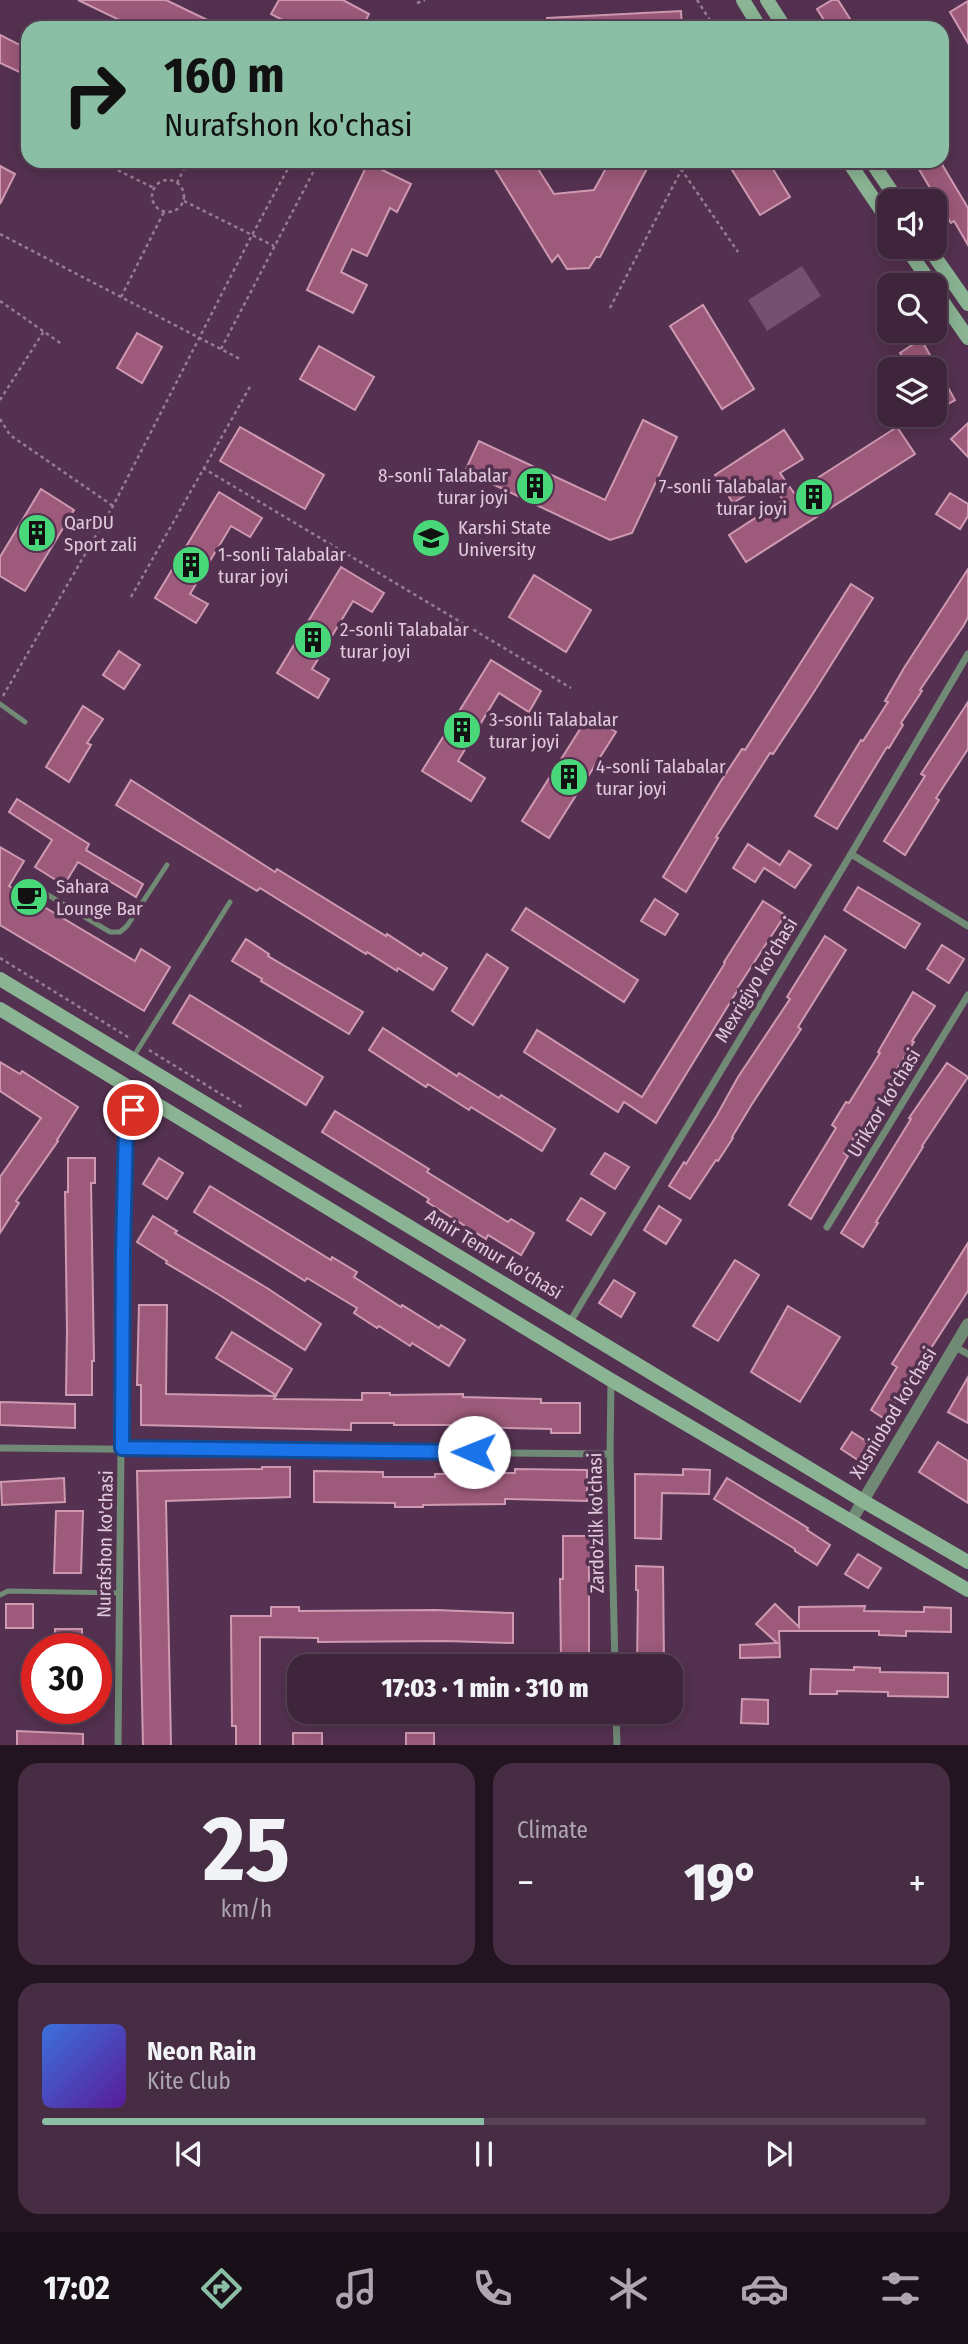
<!DOCTYPE html>
<meta charset="utf-8">
<style>
:root{--surface:#3f253c;--page:#462d43;--text:#f1f3f6;--muted:#ada5af;--line:#584256;--accent:#8abfa5}
body{margin:0;font-family:"Fira Sans Condensed",sans-serif;background:var(--page);color:var(--text);height:100vh;display:flex;flex-direction:column;font-size:26px;white-space:nowrap}
*{box-sizing:border-box;margin:0}
p{font-size:23px;color:var(--muted)}
.icon{flex:none;width:38px;height:38px;fill:none;stroke:currentColor;stroke-width:2;stroke-linecap:round;stroke-linejoin:round}
.map{position:relative;height:1745px;overflow:hidden}
.drawer{display:flex;flex-direction:column;gap:18px;padding:18px;background:#231421;flex:1}
.drawer>*{flex:none}
.hud{position:absolute;left:21px;top:21px;width:928px;height:147px;border-radius:21px;box-shadow:0 4px 18px #0003,0 0 0 2px var(--line);background:#8abfa5;color:#111;overflow:hidden}
.controls{position:absolute;left:877px;top:189px;display:grid;gap:14px}
.controls a{display:grid;place-items:center;width:70px;height:70px;border-radius:14px;background:var(--surface);box-shadow:0 4px 18px #0003,0 0 0 2px var(--line);font-size:35px}
.speed{position:absolute;left:21px;top:1633px;display:flex;gap:14px;font-size:35px;font-weight:700;text-align:center}
.speed>*{display:grid;place-content:center;width:91px;height:91px;border-radius:50%;background:var(--surface);box-shadow:0 4px 18px #0003,0 0 0 2px var(--line);line-height:1}
.speed .limit{border:10px solid #d22;background:#fff;color:#111}
.pin{position:absolute;display:grid;place-items:center;width:60px;height:60px;color:#fff;margin:-30px;border:4px solid #fff;border-radius:50%;box-shadow:0 2px 7px #0007}
.me{position:absolute;width:77px;margin:-38px;rotate:271deg;stroke-linejoin:round;filter:drop-shadow(0 0 5px #0008)}
.turn{display:flex;align-items:center;gap:24px;height:147px;padding:0 28px;font-size:32px}
.turn .icon{width:91px;height:91px;stroke-width:2.5}
.turn b{display:block;font-size:49px;line-height:60px}
.big{font-size:52px;font-weight:800;line-height:1.1}
.drawer .card{flex:1;display:flex;flex-direction:column;justify-content:center;gap:10px;min-width:0;padding:0 24px;border-radius:21px;background:var(--page)}
.drawer .dial{align-items:center;gap:0}
.dial b{font-size:91px;line-height:1}
.song{display:flex;align-items:center;gap:21px}
.cover{width:84px;height:84px;border-radius:10px;background:linear-gradient(135deg,hsl(220 70% 55%),hsl(270 70% 35%))}
.played{height:7px;border-radius:4px;background:linear-gradient(90deg,var(--accent) 50%,var(--line) 50%)}
.keys{display:flex;justify-content:space-around;direction:ltr}
.heat{display:flex;justify-content:space-between;align-items:center;font-size:38px;direction:ltr}
.drawer .tiles{flex:1;display:grid;gap:18px;grid-template-columns:1fr 1fr}
.card:last-child{grid-column:span 2}
.trip{position:absolute;left:287px;top:1654px;width:396px;height:70px;border-radius:21px;background:var(--surface);box-shadow:0 4px 18px #0003,0 0 0 2px var(--line);font-weight:800;line-height:70px;text-align:center}
.tab-bar{display:flex;height:112px;justify-content:space-around;align-items:center;background:#190f18;color:var(--muted)}
.tab-bar .icon{width:49px;height:49px}
.tab-bar .current{color:var(--accent)}
.tab-bar b{font-size:32px;color:var(--text)}
.map>svg:first-child{display:block}
</style>
<div class="map">
<svg width="968" height="1746" viewBox="0 0 968 1746">
<rect width="100%" height="100%" fill="#543150"/>
<!-- green -->
<path fill="#755070" d="M802,266l19,30 -54,35 -19,-31z"/>
<!-- building -->
<g fill="#9d5a7a" stroke="#cf9ab1" stroke-width="2">
<path d="M78,0h88l58,28h-88z"/>
<path d="M279,0h64l26,14 -7,14h-64l-27,-14z"/>
<path d="M832,0h6l14,22 -10,6h-13l-12,-19z"/>
<path d="M968,1v42l-18,-31z"/>
<path d="M681,11l1,17h-135v-10z"/>
<path d="M0,35l28,14v27l-28,-13z"/>
<path d="M490,161h43l21,33 40,-4 16,-29h41l-51,96h-4l-7,11 -22,1 -9,-14 -6,7z"/>
<path d="M736,161h32l22,36 -30,18 -31,-50z"/>
<path d="M914,161h26l28,47v37l-14,-24 -3,2z"/>
<path d="M368,163l43,21 -14,28 -7,-4 -23,48 -15,-7 -11,23 26,13 -14,28 -46,-23z"/>
<path d="M0,166l15,8 -15,30z"/>
<path d="M703,305l51,84 -32,20 -52,-83z"/>
<path d="M137,333l25,14 -20,36 -25,-15z"/>
<path d="M921,339l34,61 -21,12v-43h-24l-10,-16z"/>
<path d="M319,346l55,31 -19,33 -55,-31z"/>
<path d="M643,420l34,17 -45,96 -22,7 -145,-69 14,-30 126,59z"/>
<path d="M968,423v34l-17,-18z"/>
<path d="M240,427l84,48 -19,34 -85,-48z"/>
<path d="M897,427l18,27 -169,108 -17,-27 54,-35 -13,-20 -37,23 -18,-28 69,-45 19,29 -23,14 14,20z"/>
<path d="M41,489l33,21 -49,81 -25,-15v-19z"/>
<path d="M219,492l43,26 -12,19 -19,-11 -41,68 18,10 -12,19 -41,-25z"/>
<path d="M950,493l18,11v12l-8,13 -24,-15z"/>
<path d="M341,567l43,26 -12,19 -19,-11 -41,68 17,10 -11,19 -41,-25z"/>
<path d="M968,569v48l-4,8 -44,65 2,1 -21,32 2,2 -14,23 -2,-1 -50,82 -22,-13 46,-76 2,1 25,-39 -3,-1 19,-33z"/>
<path d="M534,575l57,35 -25,42 -57,-35z"/>
<path d="M851,584l22,14 -61,97 -39,59 -3,-1 -54,84 2,1 -32,54 -23,-15 56,-93 23,-35 3,1z"/>
<path d="M119,651l21,14 -16,24 -21,-14z"/>
<path d="M491,660l50,31 -12,21 -30,-19 -41,68 27,17 -14,23 -49,-30z"/>
<path d="M968,702v47l-32,49 3,2 -34,55 -21,-14 41,-65 -4,-2z"/>
<path d="M83,706l20,13 -16,24 4,2 -22,37 -23,-15z"/>
<path d="M589,715l27,17 -67,106 -27,-17z"/>
<path d="M131,780l144,92 2,-3 109,67 1,-2 34,22 2,-3 24,15 -14,22 -35,-22 -1,3 -30,-19 -1,2 -106,-66 -3,3 -141,-86z"/>
<path d="M17,799l72,45 -3,6 57,34 -7,13 -58,-35 -14,23 -29,-18 17,-27 -43,-28z"/>
<path d="M748,844l32,21 9,-14 22,14 -16,23 -31,-20 -9,14 -22,-14z"/>
<path d="M0,847l24,14 -15,25 126,75 6,-12 29,18 -26,44 -144,-86z"/>
<path d="M858,887l62,37 -15,24 -61,-38z"/>
<path d="M655,899l23,15 -13,21 -24,-14z"/>
<path d="M763,901l22,14 -47,72 1,1 -83,135 -32,-21 -6,10 -94,-60 13,-22 105,67 83,-134 -1,-1z"/>
<path d="M526,908l112,72 -14,22 -112,-72z"/>
<path d="M825,936l21,14 -48,77 3,2 -49,75 -20,33 1,1 -15,23 -2,-1 -26,39 -21,-13 15,-24 2,2 31,-49 21,-38 52,-78 -3,-2z"/>
<path d="M246,939l23,15 -1,2 95,56 -14,22 -88,-53 1,-2 -30,-18z"/>
<path d="M942,945l22,14 -15,24 -22,-14z"/>
<path d="M487,954l21,14 -35,57 -21,-14z"/>
<path d="M913,992l22,14 -23,35 2,1 -22,35 3,1 -51,75 4,3 -37,63 -22,-14 47,-77 -4,-3 14,-23 3,1 31,-50 -2,-1z"/>
<path d="M190,995l133,82 -17,28 -133,-82z"/>
<path d="M383,1028l74,48 2,-3 40,25 2,-3 54,34 -13,22 -71,-44 -2,3 -41,-26 -2,3 -57,-37z"/>
<path d="M0,1062l20,12 2,-3 56,36 -21,33 1,1 -42,60 3,2 -19,30v-56l41,-59 -41,-27z"/>
<path d="M947,1063l21,14 -46,69 1,1 -47,75 2,1 -15,24 -22,-14 70,-114 -2,-1z"/>
<path d="M335,1111l94,58 -2,3 81,50 3,-3 23,14 -13,22 -33,-20 -2,4 -59,-37 2,-3 -107,-67z"/>
<path d="M605,1153l24,14 -14,22 -24,-15z"/>
<path d="M68,1158h27v25h-4l3,178h-2v34h-26l1,-65 -2,-138h3z"/>
<path d="M159,1158l24,15 -16,26 -24,-15z"/>
<path d="M210,1186l121,74 1,-3 25,15 -3,5 47,30 1,-2 37,23 2,-3 24,15 -16,26 -37,-23 -2,3 -31,-20 -2,2 -23,-15 3,-5 -50,-30 -2,3 -111,-69z"/>
<path d="M581,1198l24,15 -14,22 -24,-15z"/>
<path d="M659,1206l22,14 -15,24 -22,-14z"/>
<path d="M153,1216l24,15 -2,2 92,55 54,36 -16,26 -84,-54 -55,-33 1,-2 -30,-19z"/>
<path d="M968,1243v48l-83,128 -14,-9 26,-43 -5,-3z"/>
<path d="M735,1260l24,15 -41,66 -25,-15z"/>
<path d="M614,1280l21,13 -14,24 -22,-14z"/>
<path d="M139,1305h28l-1,89 110,2 -2,3 88,1v-7h28v2l73,-1v3l78,2v4h39v30h-29v-4l-78,-2v-2h-79v-2h-43v7l-210,-5v-40h-4z"/>
<path d="M788,1306l52,31 -40,65 -49,-30z"/>
<path d="M232,1332l60,37 -16,26 -60,-37z"/>
<path d="M968,1377v46l-20,-11z"/>
<path d="M0,1402l75,2v24l-75,-3z"/>
<path d="M852,1432l17,11 -11,17 -17,-11z"/>
<path d="M938,1442l30,19v42l-49,-31z"/>
<path d="M262,1467h28v30l-124,4 5,245h-28l-6,-275 125,-2z"/>
<path d="M515,1469l72,1v31l-82,-2v5l-82,1v2h-28v-4l-81,-1v-31l69,1v5h52v-3l80,-1z"/>
<path d="M683,1469l27,1 -1,24 -47,-1 -1,46 -26,-1v-64l48,1z"/>
<path d="M64,1478l1,24 -63,3 -1,-23z"/>
<path d="M727,1478l81,50 -1,2 23,15 -13,20 -22,-14v-2l-81,-50z"/>
<path d="M56,1511h27l-2,62h-27z"/>
<path d="M563,1536h28v30h-2v93h-28l-1,-80h3z"/>
<path d="M858,1554l23,14 -13,20 -23,-14z"/>
<path d="M636,1566l27,1 1,99h-27l1,-76h-2z"/>
<rect x="6" y="1604" width="27" height="24"/>
<path d="M775,1604l24,23v-20l66,-1 -1,5 60,1v-5l27,1v24l-45,-1v5l-27,-1v-4h-100l1,26 -40,1v-13l37,-2 -21,-19z"/>
<path d="M271,1607h28v4l137,-1 77,3v30l-68,-2 -127,1v-4l-58,-1v109h-24v-20h-4l-1,-110h40z"/>
<rect x="55" y="1629" width="27" height="19"/>
<path d="M854,1667l26,1v4l68,1v24l-60,-1v-4l-51,-1v3h-27l1,-25 43,1z"/>
<path d="M742,1699l26,1v24l-27,-1z"/>
<path d="M17,1731l66,3v12h-66z"/>
<rect x="293" y="1733" width="29" height="13"/>
<rect x="406" y="1733" width="28" height="13"/>
</g>
<g fill="none" stroke-linecap="round" stroke-linejoin="round">
<!-- path -->
<g stroke="#987c95" stroke-width="2.5" stroke-dasharray="3.5 3.5" stroke-linecap="butt">
<path d="M697,0l18,28"/>
<path d="M417,3l8,-3"/>
<path d="M99,161l55,27"/>
<path d="M681,169l57,83"/>
<circle cx="168" cy="196" r="16"/>
<path d="M177,183l11,-22"/>
<path d="M184,201l90,45"/>
<path d="M0,234l240,125"/>
<path d="M121,297l43,-85"/>
<path d="M0,301l63,44"/>
<path d="M610,308l76,-147"/>
<path d="M221,349l98,-188"/>
<path d="M0,400l44,-69"/>
<path d="M0,419l10,16 103,71"/>
<path d="M203,468l368,220"/>
<path d="M131,597l120,-212"/>
<path d="M3,696l110,-190 139,-271 40,-74"/>
<path d="M0,958l131,81"/>
<path d="M149,1050l93,57"/>
</g>
<!-- service -->
<g stroke="#708a75" stroke-width="5">
<path d="M0,704l25,18"/>
<path d="M43,892l67,40h10l7,-6 40,-61"/>
<path d="M132,1059l98,-157"/>
<path d="M0,1595l8,-4 112,2"/>
</g>
<!-- minor -->
<g stroke="#708a75" stroke-width="7">
<path d="M851,854l117,72"/>
<path d="M827,1227l141,-232"/>
<path d="M570,1322l281,-468 117,-200"/>
<path d="M955,1347l13,7"/>
<path d="M611,1380l-1,74 5,212"/>
<path d="M0,1448l610,6"/>
<path d="M616,1712l1,34"/>
<path d="M118,1746l5,-495 3,-125 14,-31"/>
</g>
<!-- tertiary -->
<path stroke="#708a75" stroke-width="12" d="M851,1521l117,-197"/>
<!-- secondary -->
<g stroke="#8ab493" stroke-width="14">
<path d="M743,0l17,28"/>
<path d="M767,0l18,28"/>
<path d="M848,161l41,61"/>
<path d="M871,161l27,40"/>
<path d="M906,247l26,38"/>
<path d="M928,247l40,57"/>
<path d="M934,289l34,49"/>
<path d="M0,979l863,522 105,61"/>
<path d="M0,1009l611,371 357,210"/>
</g>
</g>
<g fill="none" stroke-linecap="round" stroke-linejoin="round">
<defs>
<path id="route" d="M133,1110l-7,16 -3,125 -1,197 352,4"/>
</defs>
<!-- route casing -->
<use href="#route" stroke="#114b97" stroke-width="18"/>
<!-- route -->
<use href="#route" stroke="#1a73e8" stroke-width="12"/>
</g>
<!-- icons -->
<defs>
<symbol id="building-disc" viewBox="-11 -11 22 22"><circle r="9.5" fill="#48d779" stroke="#543150"/><path d="M-4-6H4V6H1V3H-1V6H-4ZM-2.5-4.3h1.7v1.8h-1.7ZM.8-4.3h1.7v1.8H.8ZM-2.5-1h1.7V.8h-1.7ZM.8-1h1.7V.8H.8Z" fill="#111"/></symbol>
<symbol id="university-disc" viewBox="-11 -11 22 22"><circle r="9.5" fill="#48d779" stroke="#543150"/><path d="M0-5L7-2L0 1L-7-2ZM-4 1L0 2.5L4 1V4Q0 6-4 4Z" fill="#111"/></symbol>
<symbol id="cafe-disc" viewBox="-11 -11 22 22"><circle r="9.5" fill="#48d779" stroke="#543150"/><path d="M-5.5-4.5H6V0H3Q3 3.5 0 3.5H-2.5Q-5.5 3.5-5.5 0ZM3-3.2v2h1.7v-2ZM-6 4.5H4V6H-6Z" fill="#111"/></symbol>
</defs>
<g fill-rule="evenodd">
<use href="#building-disc" x="513" y="464" width="44" height="44"/>
<use href="#building-disc" x="792" y="475" width="44" height="44"/>
<use href="#building-disc" x="15" y="511" width="44" height="44"/>
<use href="#university-disc" x="409" y="516" width="44" height="44"/>
<use href="#building-disc" x="169" y="543" width="44" height="44"/>
<use href="#building-disc" x="291" y="618" width="44" height="44"/>
<use href="#building-disc" x="440" y="708" width="44" height="44"/>
<use href="#building-disc" x="547" y="755" width="44" height="44"/>
<use href="#cafe-disc" x="7" y="875" width="44" height="44"/>
</g>
<g text-anchor="middle" dominant-baseline="central" stroke-width="7" stroke-linejoin="round" paint-order="stroke">
<!-- poi labels -->
<g font-size="19" fill="#e0cbdd" stroke="#543150" text-anchor="start">
<text x="508" y="475" text-anchor="end">8-sonli Talabalar<tspan x="508" dy="22">turar joyi</tspan></text>
<text x="787" y="486" text-anchor="end">7-sonli Talabalar<tspan x="787" dy="22">turar joyi</tspan></text>
<text x="64" y="522">QarDU<tspan x="64" dy="22">Sport zali</tspan></text>
<text x="458" y="527">Karshi State<tspan x="458" dy="22">University</tspan></text>
<text x="218" y="554">1-sonli Talabalar<tspan x="218" dy="22">turar joyi</tspan></text>
<text x="340" y="629">2-sonli Talabalar<tspan x="340" dy="22">turar joyi</tspan></text>
<text x="489" y="719">3-sonli Talabalar<tspan x="489" dy="22">turar joyi</tspan></text>
<text x="596" y="766">4-sonli Talabalar<tspan x="596" dy="22">turar joyi</tspan></text>
<text x="56" y="886">Sahara<tspan x="56" dy="22">Lounge Bar</tspan></text>
</g>
<!-- street labels -->
<g font-size="19" fill="#e0cbdd" stroke="#543150">
<text transform="translate(756 980) rotate(-59)">Mexrigiyo ko'chasi</text>
<text transform="translate(884 1103) rotate(-59)">Urikzor ko'chasi</text>
<text transform="translate(494 1254) rotate(31)">Amir Temur ko'chasi</text>
<text transform="translate(893 1413) rotate(-59)">Xusniobod ko'chasi</text>
<text transform="translate(596 1523) rotate(-91)">Zardo'zlik ko'chasi</text>
<text transform="translate(105 1544) rotate(-89)">Nurafshon ko'chasi</text>
</g>
</g>
</svg>
<div class="controls">
<a><svg class="icon" aria-label="sound" viewBox="0 0 24 24"><path d="M4 9h4l5-4v14l-5-4H4zM17 9q2 3 0 6"/></svg></a>
<a><svg class="icon" aria-label="search" viewBox="0 0 24 24"><circle cx="10" cy="10" r="6"/><path d="M15 15l6 6"/></svg></a>
<a><svg class="icon" aria-label="layers" viewBox="0 0 24 24"><path d="M12 4l9 5-9 5-9-5zM3 14l9 5 9-5"/></svg></a>
</div>
<div class="speed"><div class="limit">30</div></div>
<div class="pin" style="left:133px;top:1110px;background:#d93025"><svg class="icon" aria-label="arrive" viewBox="0 0 24 24"><path d="M6 21V4h12l-3 4 3 4H6"/></svg></div>
<svg class="me" style="left:474px;top:1452px" viewBox="-20 -20 40 40"><circle r="19" fill="#fff"/><path d="M0-13L10 11 0 6-10 11z" fill="#1a73e8"/></svg>
<div class="trip">17:03 · 1 min · 310 m</div>
<div class="hud">
<div class="turn"><svg class="icon" aria-label="right" viewBox="0 0 24 24"><path d="M7 20v-9h11M14 6l5 5-5 5"/></svg><div><b>160 m</b>Nurafshon ko'chasi</div></div>
</div>
</div>
<section class="drawer">
<div class="tiles">
<div class="card dial"><b>25</b><p>km/h</p></div>
<div class="card"><p>Climate</p>
<div class="heat"><a>−</a><b class="big">19°</b><a>+</a></div>
</div>
<div class="card">
<div class="song"><i class="cover"></i><div><b>Neon Rain</b><p>Kite Club</p></div></div>
<div class="played"></div>
<div class="keys"><svg class="icon" aria-label="previous" viewBox="0 0 24 24"><path d="M18 5L8 12l10 7zM5 5v14"/></svg><svg class="icon" aria-label="pause" viewBox="0 0 24 24"><path d="M8 5v14M16 5v14"/></svg><svg class="icon" aria-label="next" viewBox="0 0 24 24"><path d="M6 5l10 7-10 7zM19 5v14"/></svg></div>
</div>
</div>
</section>
<nav class="tab-bar">
<b>17:02</b>
<svg class="icon current" aria-label="directions" viewBox="0 0 24 24"><path d="M12 3l9 9-9 9-9-9zM9 14v-3h6M13 9l2 2-2 2"/></svg>
<svg class="icon" aria-label="music" viewBox="0 0 24 24"><path d="M9 18V5l10-2v13"/><circle cx="6" cy="18" r="3"/><circle cx="16" cy="16" r="3"/></svg>
<svg class="icon" aria-label="phone" viewBox="0 0 24 24"><path d="M5 4h4l2 5-3 2q2 4 5 5l2-3 5 2v4C11 20 4 13 5 4z"/></svg>
<svg class="icon" aria-label="climate" viewBox="0 0 24 24"><path d="M12 3v18M4 7l16 10M4 17L20 7"/></svg>
<svg class="icon" aria-label="car" viewBox="0 0 24 24"><path d="M5 17H2v-5l4-1 3-4h7l3 4 3 1v5h-3M9 17h6M6 11h13"/><circle cx="7" cy="17" r="2"/><circle cx="17" cy="17" r="2"/></svg>
<svg class="icon" aria-label="filters" viewBox="0 0 24 24"><path d="M4 7h16M4 17h16"/><circle cx="9" cy="7" r="2"/><circle cx="15" cy="17" r="2"/></svg>
</nav>
